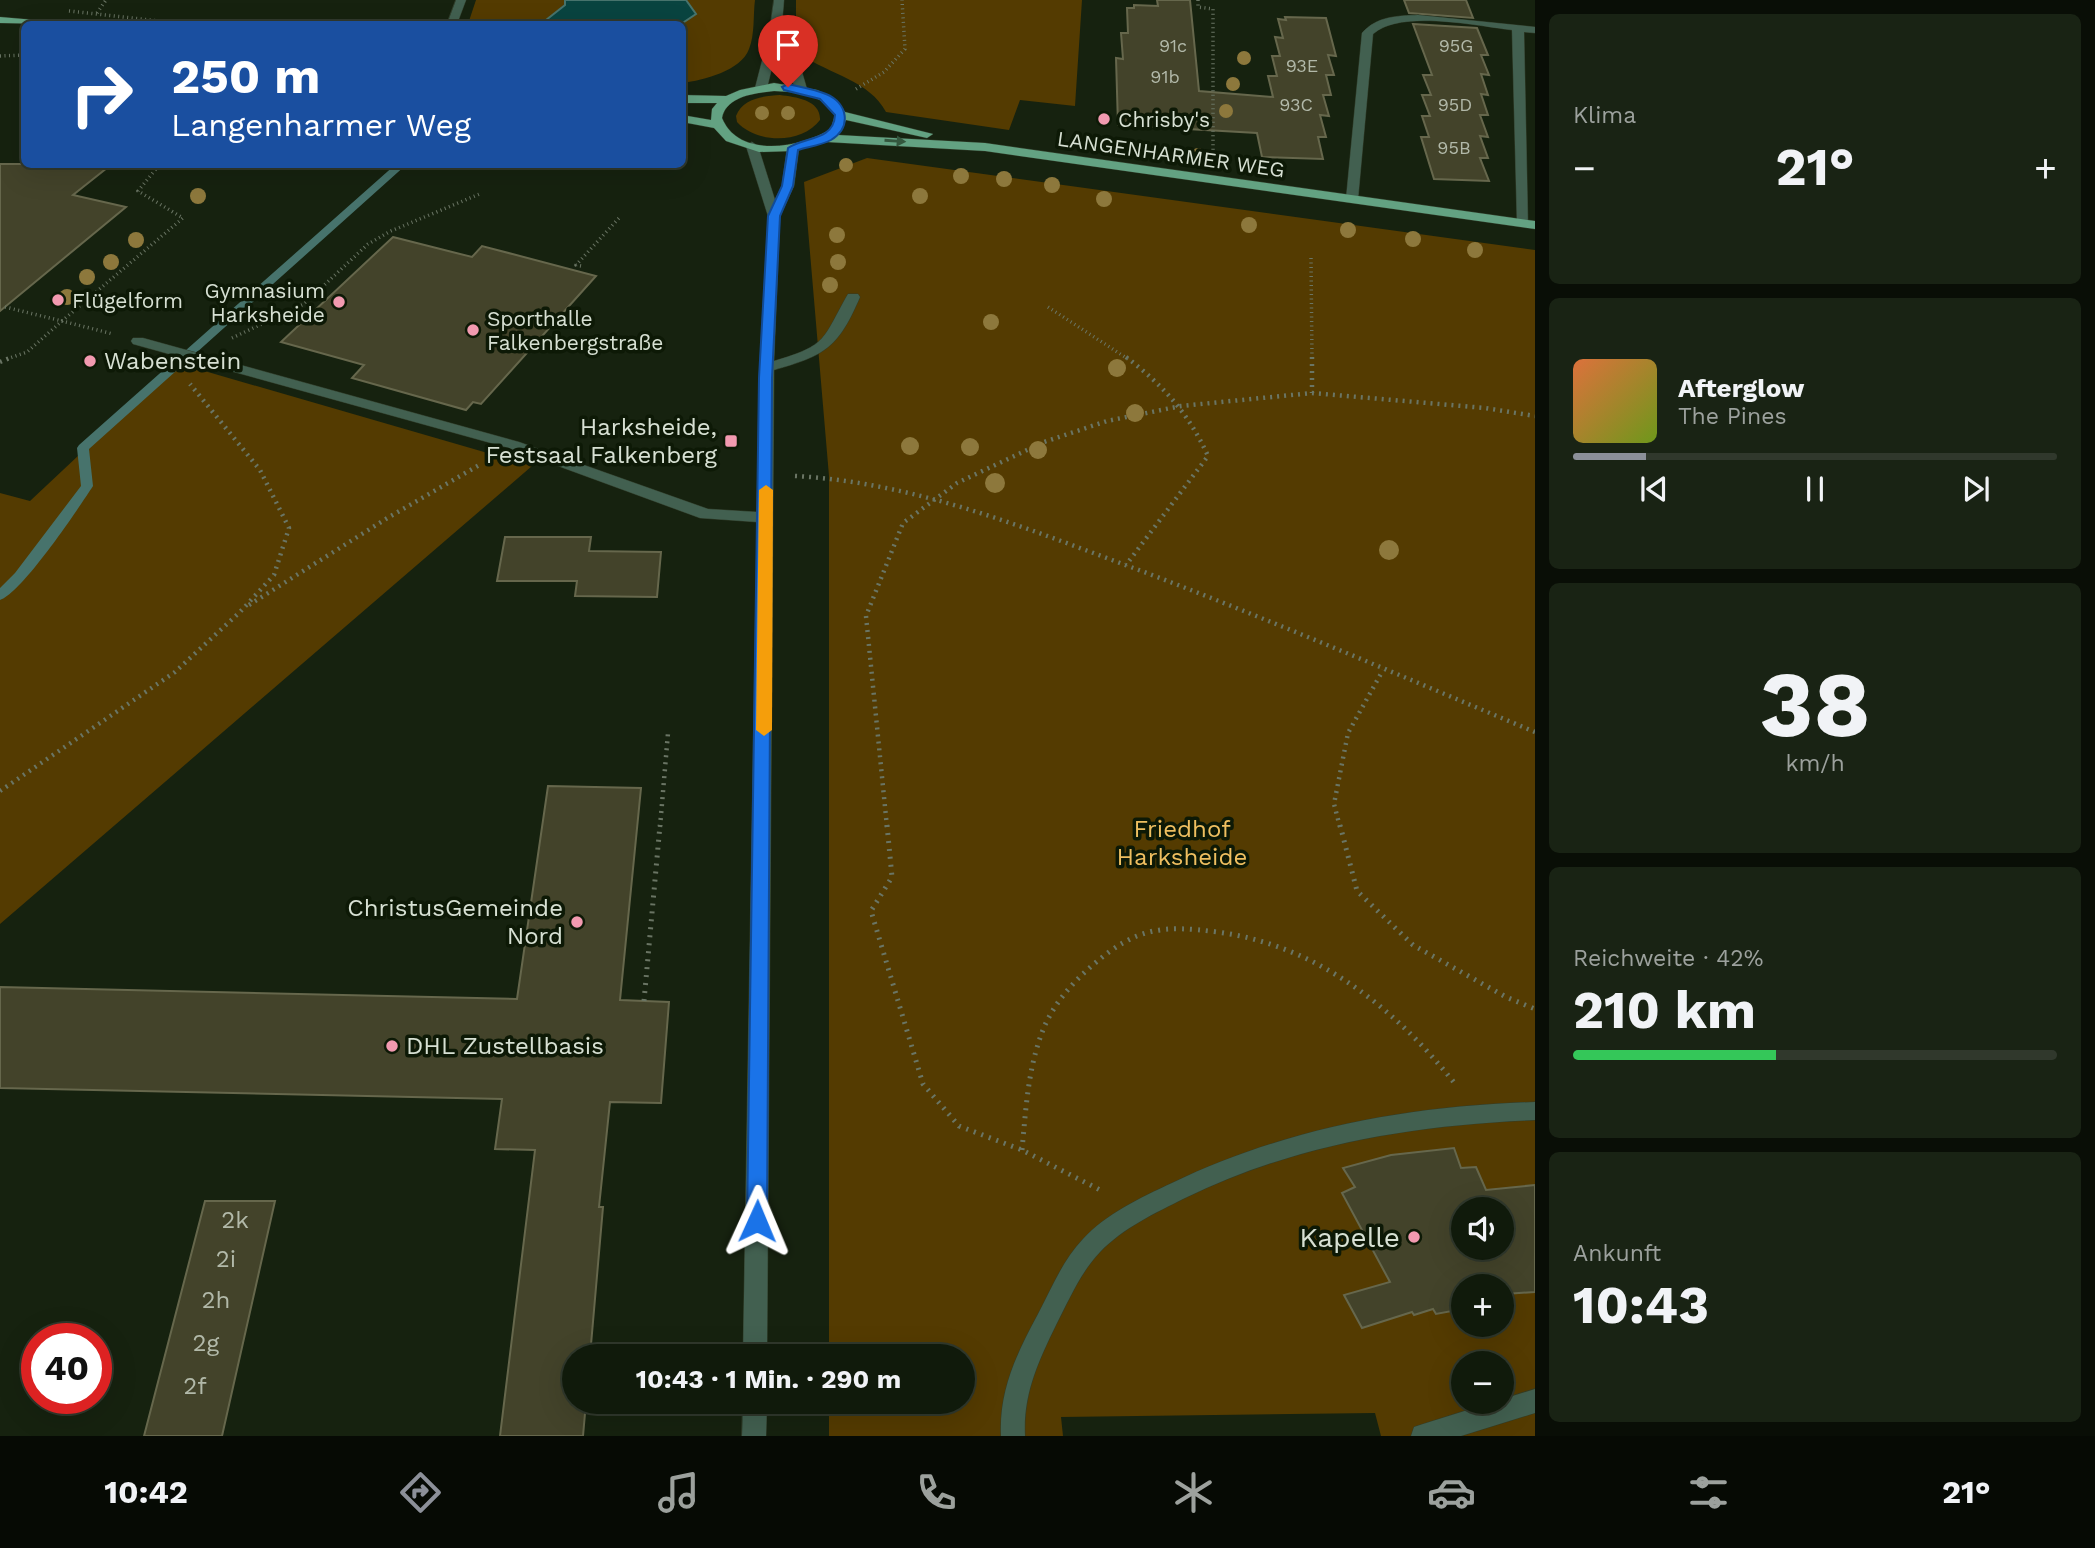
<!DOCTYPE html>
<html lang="de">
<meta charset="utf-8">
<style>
:root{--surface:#101a0b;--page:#192314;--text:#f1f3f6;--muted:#9ca19d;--line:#30382c;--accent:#8c9099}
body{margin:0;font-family:"Work Sans",sans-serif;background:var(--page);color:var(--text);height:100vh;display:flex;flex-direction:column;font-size:26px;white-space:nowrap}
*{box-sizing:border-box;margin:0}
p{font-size:23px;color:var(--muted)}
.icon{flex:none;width:38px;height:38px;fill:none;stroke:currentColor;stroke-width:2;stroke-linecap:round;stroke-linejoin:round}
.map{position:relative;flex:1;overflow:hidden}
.drawer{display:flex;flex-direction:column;gap:14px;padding:14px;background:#090e06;width:560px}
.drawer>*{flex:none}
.banner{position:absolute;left:21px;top:21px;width:665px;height:147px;border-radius:10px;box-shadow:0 7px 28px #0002,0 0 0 2px var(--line);background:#1a4fa0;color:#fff;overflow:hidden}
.controls{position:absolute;left:1451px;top:1197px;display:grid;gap:14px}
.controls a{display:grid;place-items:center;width:63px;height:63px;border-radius:50%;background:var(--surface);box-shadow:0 7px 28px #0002,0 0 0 2px var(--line);font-size:35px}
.speed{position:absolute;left:21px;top:1323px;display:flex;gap:14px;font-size:35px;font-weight:700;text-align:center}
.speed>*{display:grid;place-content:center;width:91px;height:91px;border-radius:50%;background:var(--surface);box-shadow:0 7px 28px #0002,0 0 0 2px var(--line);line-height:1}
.speed .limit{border:10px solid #d22;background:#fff;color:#111}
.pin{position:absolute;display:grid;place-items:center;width:60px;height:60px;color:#fff;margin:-72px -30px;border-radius:50% 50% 50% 0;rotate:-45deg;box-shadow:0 0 7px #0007}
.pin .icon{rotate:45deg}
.me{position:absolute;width:77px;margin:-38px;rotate:1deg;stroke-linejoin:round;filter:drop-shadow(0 0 5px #0008)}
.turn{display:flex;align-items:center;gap:24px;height:147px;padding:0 35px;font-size:32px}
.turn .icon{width:91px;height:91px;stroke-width:2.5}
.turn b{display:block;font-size:49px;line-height:60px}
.big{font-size:52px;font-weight:700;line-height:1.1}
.drawer .tile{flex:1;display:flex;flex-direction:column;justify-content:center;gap:10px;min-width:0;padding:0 24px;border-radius:10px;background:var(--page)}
.drawer .dial{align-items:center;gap:0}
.dial b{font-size:91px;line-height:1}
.song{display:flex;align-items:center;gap:21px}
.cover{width:84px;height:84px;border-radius:10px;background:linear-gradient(135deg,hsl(20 70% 55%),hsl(80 70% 35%))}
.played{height:7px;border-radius:4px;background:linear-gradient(90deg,var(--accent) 15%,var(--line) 15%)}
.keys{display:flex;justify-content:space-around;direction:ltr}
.heat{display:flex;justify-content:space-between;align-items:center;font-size:38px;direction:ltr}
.charge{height:10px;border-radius:5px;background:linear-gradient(90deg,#34c759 42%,var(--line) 0)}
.trip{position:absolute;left:562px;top:1344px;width:413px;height:70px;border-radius:35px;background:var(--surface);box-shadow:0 7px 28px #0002,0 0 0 2px var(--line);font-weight:700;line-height:70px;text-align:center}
.dock{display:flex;height:112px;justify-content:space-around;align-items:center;background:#060a04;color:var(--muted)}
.dock .icon{width:49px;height:49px}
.dock .selected{color:var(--accent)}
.dock b{font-size:32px;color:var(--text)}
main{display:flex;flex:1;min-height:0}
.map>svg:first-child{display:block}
</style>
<main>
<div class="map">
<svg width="1535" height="1436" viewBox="0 0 1535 1436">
<rect width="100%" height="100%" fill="#16220f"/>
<!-- green -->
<g fill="#543b01" fill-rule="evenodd">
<path d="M476,0h89v4l-24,20h-73z"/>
<path d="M686,0h69c-2,15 0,35 -6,49 -8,22 -46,31 -66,34l-2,-59 15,-10z"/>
<path d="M796,0h286l-7,106 -55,-6 -11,30 -123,-18c-16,-31 -57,-38 -84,-57l-6,-9z"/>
<path d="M780,95c16,2 41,5 40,25 -18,24 -63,24 -83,2l-1,-6c7,-18 27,-20 44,-21z"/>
<path d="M867,158l668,92v1186h-154l-6,-23 -314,4 2,19h-234v-34h133v-46h-133v-880l-25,-294zM1463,1209h39v39h-39zM1463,1286h39v39h-39zM1463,1363h39v39h-39z"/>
<path d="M177,363l355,103 -532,458v-431l30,8z"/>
</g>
<!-- water -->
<path fill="#094440" stroke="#47736c" stroke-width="2" d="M565,0h121l10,14 -15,10h-140l24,-19z"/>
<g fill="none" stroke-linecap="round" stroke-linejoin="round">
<!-- stream -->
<path fill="#47736c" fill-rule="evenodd" d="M396,164h11l-318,285 4,37c-15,23 -71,107 -93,114v-12l15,-15 66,-87 -4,-38 2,-3z"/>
</g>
<!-- building -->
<g fill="#43432a" stroke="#66674c" stroke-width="2" fill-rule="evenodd">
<path d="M1157,0h33l9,91 74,6 -5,-21h9l-5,-20h8l-5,-19 8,1 -5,-19 8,1 -1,-3 41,1 10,38 -8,-1 6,20h-8l5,20h-8l6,21 -9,-1 6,22h-8l5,22 -61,-2 -5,-24 -139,-8 -2,-67 7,1 -2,-26h7l-1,-25h7v-3l24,1z"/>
<path d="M1404,0h62l7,18 -64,-5z"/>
<path d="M1413,24l64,4 11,27h-7l8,20 -8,-1 7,21 -7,-1 7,21h-8l8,22 -8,-1 8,22h-8l9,23 -55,-2 -13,-42h8l-7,-21h8l-8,-21h9l-8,-20h9z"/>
<path d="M0,164h112l-39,31 53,12 -126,104z"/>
<path d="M393,237l79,20 10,-11 114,30 -115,128 -8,-2 -7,8 -114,-32 12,-13 -83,-23z"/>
<path d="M505,537h86l-2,14 72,1 -4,45 -82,-1 2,-15h-80z"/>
<path d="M548,786l93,2 -21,212 49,2 -8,101 -51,-1 -11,105h4l-13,149h-16v46h12l-3,34h-83l35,-286 -40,-1 7,-50 -502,-11v-101l517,12z"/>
<path d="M1454,1148l7,20 15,-1 10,23 49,-5v107l-30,2 2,6 -5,1v-15h-39v23l-27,5 -3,-5 -19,6 -2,-3 -50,16 -18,-33 46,-13 -48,-89 13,-6 -12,-19 48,-13zM1463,1209h39v39h-39z"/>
<path d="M205,1201h70l-53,235h-78z"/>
</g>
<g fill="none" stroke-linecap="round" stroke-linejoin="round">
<defs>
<g id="minor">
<path d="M456,0h10l-9,24h-10z"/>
<path d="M774,0h10l-2,24 13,24 12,41 -2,2 -10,-2 -16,-50 -12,49 -6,4 -6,-4 14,-54z"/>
<path d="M1418,15l117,12v6l-11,-1 4,194h-10l-1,-3 -5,-193c-34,-4 -112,-21 -139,4l-15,165 -6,4 -6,-4 16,-166c15,-17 35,-17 56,-18z"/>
<path d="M752,142l6,4 17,54 7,-14 5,-38 6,-4 6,4 -5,38 -14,30 -6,145c55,-16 48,-22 74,-67h10l2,3c-22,51 -34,58 -86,73l-7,986h-24l14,-834 -57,-4 -191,-70 -376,-104 -2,-3 2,-3h10l376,104 189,67 49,3 2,-134 9,-162 -22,-70z"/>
<path d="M1535,1102v18c-122,5 -239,24 -350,78 -30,15 -62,30 -85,54 -20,21 -31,48 -44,73 -18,37 -33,69 -31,111h-24c-2,-45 15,-81 36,-120 14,-26 25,-55 46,-77 23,-25 57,-41 89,-56 115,-55 236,-77 363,-81z"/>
<path d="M1535,1389v24l-74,23h-50l3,-9 9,-3z"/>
<path d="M743,1402h24l-1,34h-24z"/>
</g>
<g id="major">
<path d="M0,17l47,4 6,3 -53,-1z"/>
<path d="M774,83l43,7 16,8 12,14 88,22 -6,4 -81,-18 -8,15 147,8 550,78v8l-550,-78 -158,-9 -34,9 -34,1 -33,-11 -12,-13 -32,-6v-7l29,5 1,-11 5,-6h-35v-8l44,1 14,-6zM774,91c23,1 48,2 61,24l-4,14c-31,19 -92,30 -109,-11 4,-22 33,-25 52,-27z"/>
</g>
</defs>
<!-- minor casing -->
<use href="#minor" stroke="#313d2a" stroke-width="1"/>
<!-- major casing -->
<use href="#major" stroke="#313d2a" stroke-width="1"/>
<!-- path-far2 -->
<g stroke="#6a7564" stroke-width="3.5" stroke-dasharray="1 3.5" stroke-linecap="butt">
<path d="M1198,0v7l15,2v145"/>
<path d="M69,11l117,13"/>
<path d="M97,13l9,-13"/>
<path d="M0,56l24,-1"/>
<path d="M856,89l28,-17 21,-23 -3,-49"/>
<path d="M1311,258l1,101"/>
<path d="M581,266l-5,-1 43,-47"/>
<path d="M5,307l57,14 121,-103 -45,-27 22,-27"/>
<path d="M1048,307l80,52"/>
<path d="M232,338l72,-34 64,-60 23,-13 91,-38"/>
<path d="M7,359l20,-7 35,-31 51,13"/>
</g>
<!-- path-far1 -->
<g stroke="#6a7564" stroke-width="4.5" stroke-dasharray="2 5" stroke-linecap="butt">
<path d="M1126,357c37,28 63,57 82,99l-82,109"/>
<path d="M1312,357v36"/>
<path d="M0,362l12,-5"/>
<path d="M795,476c111,6 213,45 317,84 143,53 282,113 423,172"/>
<path d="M249,605l140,-88 92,-53"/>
<path d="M0,791l175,-119 65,-60 34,-37 15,-47 -29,-58 -70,-86"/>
<path d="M660,827l8,-94"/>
<path d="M887,827l-21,-211 37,-93 54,-40 87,-41 63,-21 74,-15 131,-13 173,15 50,8"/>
<path d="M1340,827l-6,-23 14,-71 35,-63"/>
</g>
<!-- path -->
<g stroke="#6a7564" stroke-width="5" stroke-dasharray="2 6" stroke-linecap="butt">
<path d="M887,825l5,52 -21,34 52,173 36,42 63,24 82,42"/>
<path d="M1340,825l17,66 56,54 93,52 29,12"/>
<path d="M644,1001l16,-176"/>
<path d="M1022,1150c4,-42 6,-85 23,-125 11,-24 29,-44 49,-61 43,-37 69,-39 123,-32 100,13 178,76 239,153"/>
</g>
<!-- minor -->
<use href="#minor" fill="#426050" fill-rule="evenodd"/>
<!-- major -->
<use href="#major" fill="#63a282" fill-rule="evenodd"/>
</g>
<!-- trees -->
<g fill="#8d783c">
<circle cx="1244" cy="58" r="7"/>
<circle cx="1233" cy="84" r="7"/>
<circle cx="1226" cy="111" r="7"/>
<circle cx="762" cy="113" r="7"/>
<circle cx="788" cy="113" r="7"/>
<circle cx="1198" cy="155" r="7"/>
<circle cx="846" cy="165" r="7"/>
<circle cx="961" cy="176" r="8"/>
<circle cx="1004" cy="179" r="8"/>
<circle cx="1052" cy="185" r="8"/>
<circle cx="198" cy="196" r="8"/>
<circle cx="920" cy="196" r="8"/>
<circle cx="1104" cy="199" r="8"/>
<circle cx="1249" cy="225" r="8"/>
<circle cx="1348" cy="230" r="8"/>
<circle cx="837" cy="235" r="8"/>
<circle cx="1413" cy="239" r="8"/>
<circle cx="136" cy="240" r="8"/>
<circle cx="1475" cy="250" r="8"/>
<circle cx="111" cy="262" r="8"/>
<circle cx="838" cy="262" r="8"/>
<circle cx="87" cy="277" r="8"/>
<circle cx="830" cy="285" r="8"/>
<circle cx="67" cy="297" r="8"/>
<circle cx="991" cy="322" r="8"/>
<circle cx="1117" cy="368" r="9"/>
<circle cx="1135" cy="413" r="9"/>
<circle cx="910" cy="446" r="9"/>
<circle cx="970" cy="447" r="9"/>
<circle cx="1038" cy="450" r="9"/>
<circle cx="995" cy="483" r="10"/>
<circle cx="1389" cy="550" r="10"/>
</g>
<!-- one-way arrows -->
<defs><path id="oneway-solid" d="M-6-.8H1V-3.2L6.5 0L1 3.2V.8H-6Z" transform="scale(1.75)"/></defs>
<use fill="#34573e" href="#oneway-solid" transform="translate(895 141) rotate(4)"/>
<!-- route -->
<path fill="#1a73e8" stroke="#114b97" stroke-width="2" d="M788,84c12,3 26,5 38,10 22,9 26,33 5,46 -9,5 -23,7 -33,10l-5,36 -13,30 -8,162 -5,843 -3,7 -7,2 -7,-2 -3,-7 12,-843 9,-162 14,-30 6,-38c15,-11 46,-7 47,-33l-15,-16 -36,-9 -2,-3z"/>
<!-- slow -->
<path fill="#f59e0b" d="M766,485l7,5 -1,240 -8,6 -8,-6 3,-240z"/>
<!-- markers -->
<g fill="#f29ab0" stroke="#0d1906" stroke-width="2.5">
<circle cx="1104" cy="119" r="7"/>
<circle cx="58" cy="300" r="7"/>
<circle cx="339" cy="302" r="7"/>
<circle cx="473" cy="330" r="7"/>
<circle cx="90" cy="361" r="7"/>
<rect x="724" y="434" width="14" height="14" rx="3.5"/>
<circle cx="577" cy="922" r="7"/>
<circle cx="392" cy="1046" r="7"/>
<circle cx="1414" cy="1237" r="7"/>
</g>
<g text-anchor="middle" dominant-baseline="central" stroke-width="7" stroke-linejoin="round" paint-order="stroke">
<!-- far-number labels -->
<g font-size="18" fill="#b2b9a9">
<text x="1173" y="45">91c</text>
<text x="1456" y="45">95G</text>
<text x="1302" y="65">93E</text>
<text x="1165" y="76">91b</text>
<text x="1296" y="104">93C</text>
<text x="1455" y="104">95D</text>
<text x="1454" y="147">95B</text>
</g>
<!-- far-poi labels -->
<g font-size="21" fill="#d7e0d3" stroke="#0d1906" text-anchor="start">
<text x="1118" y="119">Chrisby's</text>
<text x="325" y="290" text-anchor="end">Gymnasium<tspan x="325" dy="24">Harksheide</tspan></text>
<text x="72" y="300">Flügelform</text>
<text x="487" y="318">Sporthalle<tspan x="487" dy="24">Falkenbergstraße</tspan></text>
</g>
<!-- far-street labels -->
<g font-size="21" fill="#d7e0d3" stroke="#0d1906">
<text transform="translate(1171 154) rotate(8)">LANGENHARMER WEG</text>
</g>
<!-- poi labels -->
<g font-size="24" fill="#d7e0d3" stroke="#0d1906" text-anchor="start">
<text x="104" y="361">Wabenstein</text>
<text x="717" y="427" text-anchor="end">Harksheide,<tspan x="717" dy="28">Festsaal Falkenberg</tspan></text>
<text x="563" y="908" text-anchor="end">ChristusGemeinde<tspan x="563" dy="28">Nord</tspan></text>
<text x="406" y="1046">DHL Zustellbasis</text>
</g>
<!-- park labels -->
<g font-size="24" fill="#efbf60" stroke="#0d1906">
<text x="1182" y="829">Friedhof<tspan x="1182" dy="28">Harksheide</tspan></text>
</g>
<!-- near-number labels -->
<g font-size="24" fill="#b2b9a9">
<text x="235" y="1220">2k</text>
<text x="226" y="1259">2i</text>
<text x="216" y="1300">2h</text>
<text x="206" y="1343">2g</text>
<text x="195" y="1386">2f</text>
</g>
<!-- near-poi labels -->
<g font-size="28" fill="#d7e0d3" stroke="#0d1906" text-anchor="end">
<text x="1400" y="1237">Kapelle</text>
</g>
</g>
</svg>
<div class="controls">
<a><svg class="icon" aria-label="sound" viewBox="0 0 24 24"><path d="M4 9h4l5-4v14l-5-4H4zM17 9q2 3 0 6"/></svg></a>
<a>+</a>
<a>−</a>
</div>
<div class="speed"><div class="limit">40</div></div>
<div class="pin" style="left:788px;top:87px;background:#d93025"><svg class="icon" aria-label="arrive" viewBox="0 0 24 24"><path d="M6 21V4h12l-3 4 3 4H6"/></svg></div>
<svg class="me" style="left:757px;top:1221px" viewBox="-20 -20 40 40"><path d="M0-17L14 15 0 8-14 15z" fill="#1a73e8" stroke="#fff" stroke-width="4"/></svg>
<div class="trip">10:43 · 1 Min. · 290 m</div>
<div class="banner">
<div class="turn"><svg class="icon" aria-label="right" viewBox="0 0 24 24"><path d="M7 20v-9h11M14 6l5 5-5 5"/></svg><div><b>250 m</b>Langenharmer Weg</div></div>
</div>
</div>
<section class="drawer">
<div class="tile"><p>Klima</p>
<div class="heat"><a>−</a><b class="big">21°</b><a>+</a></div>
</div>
<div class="tile">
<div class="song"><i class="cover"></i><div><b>Afterglow</b><p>The Pines</p></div></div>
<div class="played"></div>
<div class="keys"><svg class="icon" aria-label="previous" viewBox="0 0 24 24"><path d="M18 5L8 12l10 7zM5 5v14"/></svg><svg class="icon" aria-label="pause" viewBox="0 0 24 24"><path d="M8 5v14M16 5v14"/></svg><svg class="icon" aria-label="next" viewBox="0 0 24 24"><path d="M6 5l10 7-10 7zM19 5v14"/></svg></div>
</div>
<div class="tile dial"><b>38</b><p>km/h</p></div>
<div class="tile"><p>Reichweite · 42%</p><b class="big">210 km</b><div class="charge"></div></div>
<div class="tile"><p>Ankunft</p><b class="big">10:43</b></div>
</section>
</main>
<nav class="dock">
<b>10:42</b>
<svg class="icon selected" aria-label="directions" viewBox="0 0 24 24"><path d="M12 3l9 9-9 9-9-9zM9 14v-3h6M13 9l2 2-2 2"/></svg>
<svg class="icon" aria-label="music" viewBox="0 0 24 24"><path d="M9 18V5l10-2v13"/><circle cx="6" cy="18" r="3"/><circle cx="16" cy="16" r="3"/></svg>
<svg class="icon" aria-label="phone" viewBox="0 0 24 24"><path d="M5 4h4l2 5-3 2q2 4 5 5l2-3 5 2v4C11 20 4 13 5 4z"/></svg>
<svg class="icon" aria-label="climate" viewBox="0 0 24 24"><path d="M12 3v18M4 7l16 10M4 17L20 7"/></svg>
<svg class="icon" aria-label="car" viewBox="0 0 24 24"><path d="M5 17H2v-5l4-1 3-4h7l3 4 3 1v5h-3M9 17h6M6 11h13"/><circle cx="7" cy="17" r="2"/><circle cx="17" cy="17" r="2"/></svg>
<svg class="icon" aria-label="filters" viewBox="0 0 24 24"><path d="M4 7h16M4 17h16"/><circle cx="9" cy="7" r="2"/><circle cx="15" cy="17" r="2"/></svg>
<b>21°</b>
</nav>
